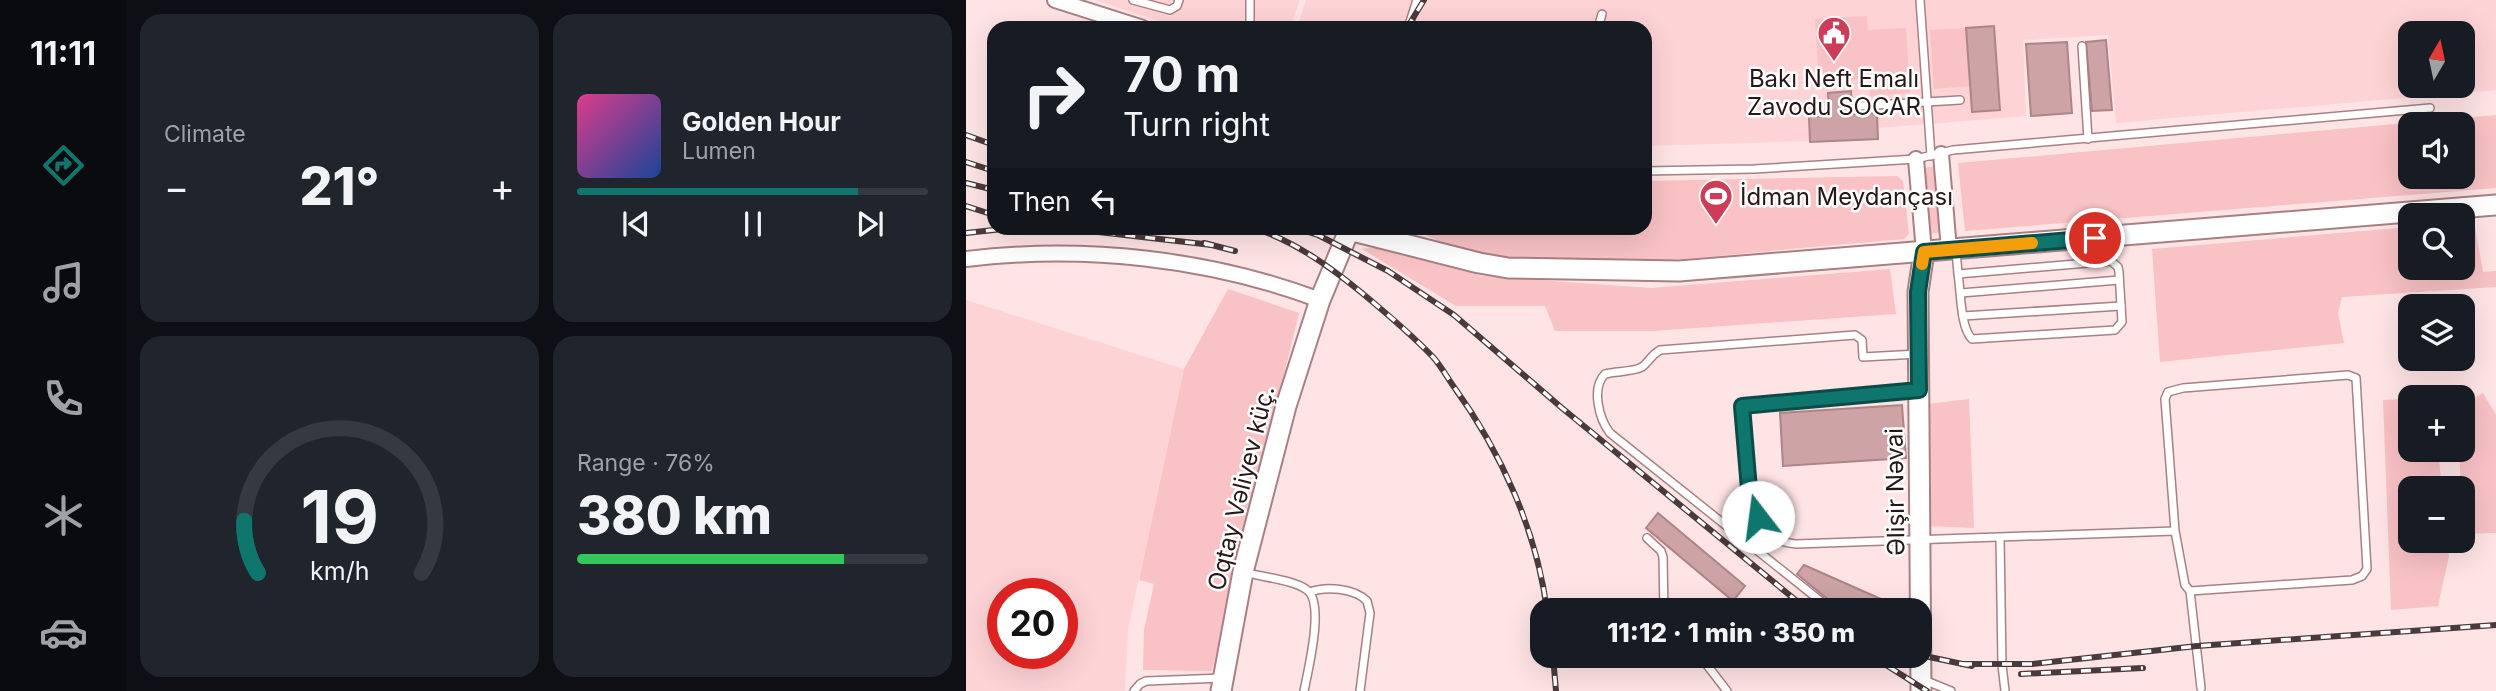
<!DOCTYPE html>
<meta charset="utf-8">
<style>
:root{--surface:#171b24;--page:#20242c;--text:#f1f3f6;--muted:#9ea1a6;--line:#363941;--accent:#0f766e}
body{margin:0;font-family:Inter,sans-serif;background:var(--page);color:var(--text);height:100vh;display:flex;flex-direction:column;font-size:26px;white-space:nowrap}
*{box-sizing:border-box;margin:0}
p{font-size:23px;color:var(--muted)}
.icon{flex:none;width:38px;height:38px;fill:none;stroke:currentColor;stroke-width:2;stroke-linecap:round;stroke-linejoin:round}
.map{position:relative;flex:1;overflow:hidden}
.sheet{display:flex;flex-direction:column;gap:14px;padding:14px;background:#0d0f14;width:840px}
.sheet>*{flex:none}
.hud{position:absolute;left:21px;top:21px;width:665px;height:214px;border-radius:21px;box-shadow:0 7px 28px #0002;background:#171b24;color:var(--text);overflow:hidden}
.needle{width:46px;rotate:9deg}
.buttons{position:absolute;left:1432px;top:21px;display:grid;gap:14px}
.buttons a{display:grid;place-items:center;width:77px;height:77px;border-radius:14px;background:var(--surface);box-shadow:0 7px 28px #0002;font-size:35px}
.speed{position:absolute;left:21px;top:578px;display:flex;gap:14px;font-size:35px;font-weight:700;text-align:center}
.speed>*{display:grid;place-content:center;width:91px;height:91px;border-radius:50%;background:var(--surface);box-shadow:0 7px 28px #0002;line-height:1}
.speed .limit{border:10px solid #d22;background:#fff;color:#111}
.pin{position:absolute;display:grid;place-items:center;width:60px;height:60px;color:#fff;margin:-30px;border:4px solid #fff;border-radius:50%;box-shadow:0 2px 7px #0007}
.me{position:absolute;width:77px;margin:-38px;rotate:345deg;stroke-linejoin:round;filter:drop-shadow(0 0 5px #0008)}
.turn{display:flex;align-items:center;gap:24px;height:147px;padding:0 21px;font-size:32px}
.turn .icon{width:91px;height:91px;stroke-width:2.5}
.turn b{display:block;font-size:49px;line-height:60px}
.then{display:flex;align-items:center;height:66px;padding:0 21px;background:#0003;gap:14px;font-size:26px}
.big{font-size:52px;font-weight:800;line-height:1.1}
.sheet .widget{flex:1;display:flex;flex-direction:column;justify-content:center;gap:10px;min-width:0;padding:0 24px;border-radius:21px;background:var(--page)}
.sheet .dial{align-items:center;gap:0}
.dial svg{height:182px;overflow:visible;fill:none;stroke:var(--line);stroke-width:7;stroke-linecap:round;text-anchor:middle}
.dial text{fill:var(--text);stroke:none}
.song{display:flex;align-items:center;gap:21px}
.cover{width:84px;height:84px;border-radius:10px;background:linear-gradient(135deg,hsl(330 70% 55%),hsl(220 70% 35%))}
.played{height:7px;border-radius:4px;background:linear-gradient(90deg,var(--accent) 80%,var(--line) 80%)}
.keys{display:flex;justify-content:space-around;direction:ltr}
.heat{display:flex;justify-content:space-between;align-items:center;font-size:38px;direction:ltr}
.charge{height:10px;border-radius:5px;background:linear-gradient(90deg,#34c759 76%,var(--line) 0)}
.sheet .tiles{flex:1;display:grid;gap:14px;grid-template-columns:repeat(2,1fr)}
.trip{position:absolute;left:564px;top:598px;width:402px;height:70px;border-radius:21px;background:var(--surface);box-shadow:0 7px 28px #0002;font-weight:800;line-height:70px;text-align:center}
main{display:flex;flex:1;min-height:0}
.dock{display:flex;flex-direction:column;width:126px;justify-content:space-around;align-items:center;background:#090b0e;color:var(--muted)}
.dock .icon{width:49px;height:49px}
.dock .on{color:var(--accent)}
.dock b{font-size:32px;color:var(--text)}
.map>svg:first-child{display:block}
</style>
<main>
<nav class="dock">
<b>11:11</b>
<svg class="icon on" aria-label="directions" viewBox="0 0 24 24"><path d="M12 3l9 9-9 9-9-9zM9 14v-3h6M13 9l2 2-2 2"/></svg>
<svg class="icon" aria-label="music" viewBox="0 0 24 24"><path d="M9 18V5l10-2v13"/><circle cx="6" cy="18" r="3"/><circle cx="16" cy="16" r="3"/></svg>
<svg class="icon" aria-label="phone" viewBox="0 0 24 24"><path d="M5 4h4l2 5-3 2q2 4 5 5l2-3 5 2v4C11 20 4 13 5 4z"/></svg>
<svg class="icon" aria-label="climate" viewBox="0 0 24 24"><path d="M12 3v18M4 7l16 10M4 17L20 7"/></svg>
<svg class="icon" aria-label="car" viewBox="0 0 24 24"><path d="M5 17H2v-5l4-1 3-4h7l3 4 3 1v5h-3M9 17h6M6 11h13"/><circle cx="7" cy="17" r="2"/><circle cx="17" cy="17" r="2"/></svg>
</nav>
<section class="sheet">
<div class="tiles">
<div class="widget"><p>Climate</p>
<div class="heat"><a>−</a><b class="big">21°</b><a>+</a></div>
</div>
<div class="widget">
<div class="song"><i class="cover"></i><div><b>Golden Hour</b><p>Lumen</p></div></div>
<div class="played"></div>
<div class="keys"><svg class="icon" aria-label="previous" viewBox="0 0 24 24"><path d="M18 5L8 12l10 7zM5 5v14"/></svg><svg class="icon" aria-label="pause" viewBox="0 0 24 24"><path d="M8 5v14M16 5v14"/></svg><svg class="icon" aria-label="next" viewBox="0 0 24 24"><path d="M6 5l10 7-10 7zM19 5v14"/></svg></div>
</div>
<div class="widget dial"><svg viewBox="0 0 100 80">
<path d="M14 69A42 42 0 1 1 86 69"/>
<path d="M14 69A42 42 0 0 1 8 46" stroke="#0f766e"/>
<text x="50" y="56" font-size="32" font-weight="700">19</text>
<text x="50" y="72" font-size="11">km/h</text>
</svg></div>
<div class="widget"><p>Range · 76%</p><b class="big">380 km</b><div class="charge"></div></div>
</div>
</section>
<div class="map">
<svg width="1530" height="691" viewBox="0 0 1530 691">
<rect width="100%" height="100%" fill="#ffe4e5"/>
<!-- built -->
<g fill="#fed3d6" fill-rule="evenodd">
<path d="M129,0h205l-10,28h-109z"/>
<path d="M340,0h1190v90l-380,33 -8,-88 -85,5 3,76 -148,12v11l-233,7v-118h-348zM1444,33h52v53h-52z"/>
<path d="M0,300l218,69 -56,260 -3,62h-159zM37,593h59v60h-59z"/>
</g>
<!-- green -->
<g fill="#f9c2c5" fill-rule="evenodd">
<path d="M901,16l1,14 38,-2 4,65 -40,3 -2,-17 -49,3 -4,-63z"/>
<path d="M1000,28l4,58 -36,3 -4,-59z"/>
<path d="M1530,115v73l-531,43 -7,-68zM1496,124v53h-52v-53z"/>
<path d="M972,166l6,66 -16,2 -5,-66z"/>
<path d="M931,176l6,5 6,53 -5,5c-58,5 -117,10 -175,16 -100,9 -227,23 -317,-27h233v-47z"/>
<path d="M1508,221l9,51 13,-1v16l-154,10 -4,16 6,30 -184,19 -8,-113 258,-22v41h52v-46z"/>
<path d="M409,247l107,29 169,12 239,-19 6,45 -243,17h-98l-10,-25h-89l-94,-57z"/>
<path d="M262,289l71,24 -87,358 -69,-1 1,-40 10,-46 -15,-4 45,-211z"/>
<path d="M1517,393l13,22v118l-33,1 -4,-84h3v-44z"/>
<path d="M1003,399l5,129 -46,-2v-122z"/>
<path d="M1439,399l5,3v48h28l4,38h-32v53h37l2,15 -11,50 -47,4 -8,-210z"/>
</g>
<!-- building -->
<g fill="#cda3a5" stroke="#ad8587" stroke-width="2">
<path d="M1028,26l6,84 -28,2 -6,-84z"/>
<path d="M1140,40l6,70 -20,1 -6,-69z"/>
<path d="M1101,42l5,71 -41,3 -5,-72z"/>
<path d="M885,91l1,23 25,-1 1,26 -68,3 -1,-25 20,-1 -1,-23z"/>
<path d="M936,405l4,53 -123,8 -3,-53z"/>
<path d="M692,513l87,73 -12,15 -87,-73z"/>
<path d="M838,565l104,46h-59l-14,-6 -38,-31z"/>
</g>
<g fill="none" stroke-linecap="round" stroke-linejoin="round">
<defs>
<g id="lane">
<path d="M167,0l37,10 7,-4 2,-6"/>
<path d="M284,0v28"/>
<path d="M954,0l11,156"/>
<path d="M442,28l9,-28"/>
<path d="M632,28l4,-14"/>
<path d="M1116,46l6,93"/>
<path d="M893,106l101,-6"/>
<path d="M679,171l109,-2 162,-10 37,-9 477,-42"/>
<path d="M990,250l2,24 153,-13 7,6 1,5 3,50 -7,8 -143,9c-12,-12 -11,-48 -14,-65"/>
<path d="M995,293l158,-13"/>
<path d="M997,316l158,-10"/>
<path d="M952,390l-176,16c3,36 0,110 33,132 6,4 14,5 21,6l379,-13 -10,-132 3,-7 15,-4 165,-13 8,3 11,191 -5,7 -10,4 -162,11 -5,-6 -10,-54"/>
<path d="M681,538l14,13 2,6 1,54"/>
<path d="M1034,538l2,127 3,26"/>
<path d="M278,572c17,5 51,8 63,18 18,13 1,80 -3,101"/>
<path d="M1224,591l11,97"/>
<path d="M344,592c16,-6 44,-4 57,9l3,12 -10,78"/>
<path d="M867,611l-223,-178c-11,-14 -19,-45 -5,-59 11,-3 28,-2 37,-7 6,-4 8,-11 18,-17l195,-15 7,5 1,17 55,-3"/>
<path d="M734,656l27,35"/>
<path d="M958,680l27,11"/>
<path d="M168,691l6,-7 6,-3 76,-3"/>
</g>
<g id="street">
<path d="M89,0l88,28"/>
<path d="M975,154l8,96"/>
<path d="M950,159l8,93"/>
<path d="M0,259c118,-14 242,-1 354,41"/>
</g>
<g id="secondary">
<path d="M383,230l130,33 29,5 171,3 817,-66"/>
<path d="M255,691l22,-119 43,-166 34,-106 30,-72"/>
<path d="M955,691l-3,-399 6,-40"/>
</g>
</defs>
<!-- lane casing -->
<use href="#lane" stroke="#a88083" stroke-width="10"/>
<!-- street casing -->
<use href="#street" stroke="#a88083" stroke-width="18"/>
<!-- secondary casing -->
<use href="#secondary" stroke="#a88083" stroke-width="23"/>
<!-- lane -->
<use href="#lane" stroke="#fff" stroke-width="7"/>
<!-- street -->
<use href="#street" stroke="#fff" stroke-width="14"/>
<!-- secondary -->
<use href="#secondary" stroke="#fff" stroke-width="19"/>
<defs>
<g id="rail">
<path d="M441,28l17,-28"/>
<path d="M0,135l28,10"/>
<path d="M0,162l28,9"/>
<path d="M0,183l28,7"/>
<path d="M0,206l28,9"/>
<path d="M288,228c40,13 75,38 108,65 24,20 49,41 71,64 8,9 14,20 21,30 47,65 83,144 93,224"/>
<path d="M329,228l23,7 70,36 66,44 108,93 247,203"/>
<path d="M0,233l46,-5 60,1 140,16"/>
<path d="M238,243l31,8"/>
<path d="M954,655l52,11"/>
<path d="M587,656l3,35"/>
<path d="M906,656l55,35"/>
<path d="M996,664h70l165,-18 299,-21"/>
<path d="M1055,674l122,-6"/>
</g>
</defs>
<!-- rail casing -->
<use href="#rail" stroke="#4b3a3b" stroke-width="6"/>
<!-- rail -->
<use href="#rail" stroke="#fff" stroke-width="3.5" stroke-dasharray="10" stroke-linecap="butt"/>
</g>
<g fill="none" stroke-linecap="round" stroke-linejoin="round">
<defs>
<path id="route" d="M792,517l-9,-28 -7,-83 177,-16 -1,-98 6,-40 171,-14"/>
</defs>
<!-- route casing -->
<use href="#route" stroke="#0a4d48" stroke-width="18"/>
<!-- route -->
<use href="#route" stroke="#0f766e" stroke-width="12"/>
<!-- slow -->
<path stroke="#f59e0b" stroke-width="12" d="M956,264l2,-12 108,-9"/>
</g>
<!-- icons -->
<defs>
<symbol id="civic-pin" viewBox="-11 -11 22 30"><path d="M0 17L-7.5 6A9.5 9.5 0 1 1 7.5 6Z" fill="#cd3d57" stroke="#fff"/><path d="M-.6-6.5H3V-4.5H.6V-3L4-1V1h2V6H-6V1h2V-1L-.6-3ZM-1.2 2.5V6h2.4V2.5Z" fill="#fff"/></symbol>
<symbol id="stadium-pin" viewBox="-11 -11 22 30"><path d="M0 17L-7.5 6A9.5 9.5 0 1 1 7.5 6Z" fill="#cd3d57" stroke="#fff"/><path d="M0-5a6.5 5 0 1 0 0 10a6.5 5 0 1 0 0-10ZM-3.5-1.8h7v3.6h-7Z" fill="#fff"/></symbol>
</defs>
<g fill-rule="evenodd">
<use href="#civic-pin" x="849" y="14" width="38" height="52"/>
<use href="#stadium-pin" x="731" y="177" width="38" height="52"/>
</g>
<g text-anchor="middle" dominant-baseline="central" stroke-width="5" stroke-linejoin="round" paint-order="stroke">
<!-- poi labels -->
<g font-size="24" fill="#261718" stroke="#fff">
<text x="868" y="78">Bakı Neft Emalı<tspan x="868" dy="28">Zavodu SOCAR</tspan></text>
<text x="774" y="196" text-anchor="start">İdman Meydançası</text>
</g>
<!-- street labels -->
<g font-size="24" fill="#261718" stroke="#fff">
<text transform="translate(275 488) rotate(-76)">Oqtay Vəliyev küç.</text>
<text transform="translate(929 492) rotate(-91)">Əlişir Nəvai</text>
</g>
</g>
</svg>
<div class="buttons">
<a><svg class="needle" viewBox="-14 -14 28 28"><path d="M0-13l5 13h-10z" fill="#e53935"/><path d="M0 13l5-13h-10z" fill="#9ea1a6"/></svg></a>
<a><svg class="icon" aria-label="sound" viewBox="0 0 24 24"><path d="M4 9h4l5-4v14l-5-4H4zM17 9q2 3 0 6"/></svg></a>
<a><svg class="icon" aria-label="search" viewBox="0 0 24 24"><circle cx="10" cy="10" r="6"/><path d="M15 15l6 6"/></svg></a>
<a><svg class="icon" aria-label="layers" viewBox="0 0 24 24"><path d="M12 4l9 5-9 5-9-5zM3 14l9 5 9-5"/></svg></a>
<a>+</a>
<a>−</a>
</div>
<div class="speed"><div class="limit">20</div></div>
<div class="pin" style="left:1129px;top:238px;background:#d93025"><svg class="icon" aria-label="arrive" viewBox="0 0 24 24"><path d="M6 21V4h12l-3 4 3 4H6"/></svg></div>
<svg class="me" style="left:792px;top:517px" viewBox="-20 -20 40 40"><circle r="19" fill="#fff"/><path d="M0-13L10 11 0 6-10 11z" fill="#0f766e"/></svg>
<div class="trip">11:12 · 1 min · 350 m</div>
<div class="hud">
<div class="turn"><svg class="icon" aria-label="right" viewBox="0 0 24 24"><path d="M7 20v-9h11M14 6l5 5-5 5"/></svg><div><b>70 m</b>Turn right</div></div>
<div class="then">Then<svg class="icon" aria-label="left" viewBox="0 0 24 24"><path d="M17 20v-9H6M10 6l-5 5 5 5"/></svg></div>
</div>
</div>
</main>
